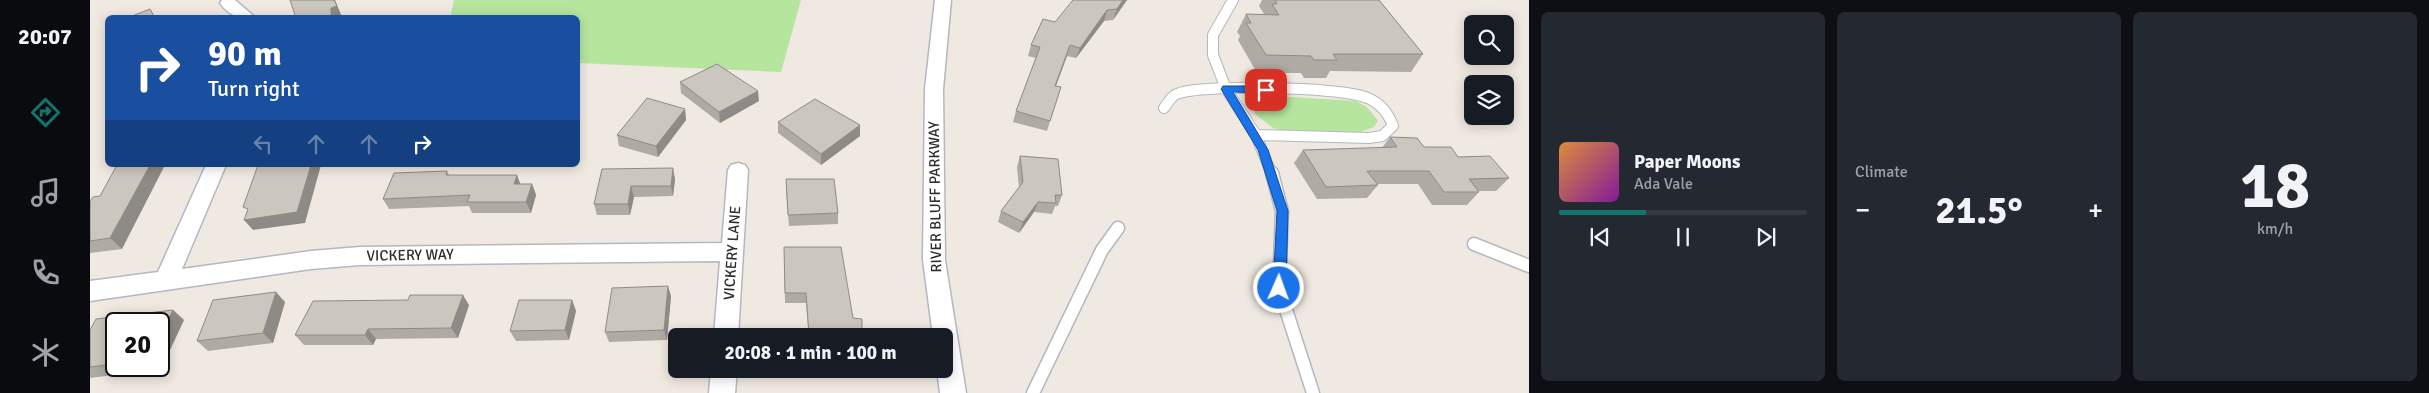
<!DOCTYPE html>
<meta charset="utf-8">
<style>
:root{--surface:#171b24;--page:#242831;--text:#f1f3f6;--muted:#9ea1a6;--line:#363941;--accent:#0f766e}
body{margin:0;font-family:Signika,sans-serif;background:var(--page);color:var(--text);height:100vh;display:flex;flex-direction:column;font-size:19px;white-space:nowrap}
*{box-sizing:border-box;margin:0}
p{font-size:16px;color:var(--muted)}
.icon{flex:none;width:28px;height:28px;fill:none;stroke:currentColor;stroke-width:2;stroke-linecap:round;stroke-linejoin:round}
.map{position:relative;flex:1;overflow:hidden}
.drawer{display:flex;flex-direction:column;gap:12px;padding:12px;background:#0d0f14;width:900px}
.drawer>*{flex:none}
.banner{position:absolute;left:15px;top:15px;width:475px;height:152px;border-radius:8px;box-shadow:0 2px 12px #0003;background:#1a4fa0;color:#fff;overflow:hidden}
.controls{position:absolute;left:1374px;top:15px;display:grid;gap:10px}
.controls a{display:grid;place-items:center;width:50px;height:50px;border-radius:8px;background:var(--surface);box-shadow:0 2px 12px #0003;font-size:25px}
.speed{position:absolute;left:15px;top:312px;display:flex;gap:10px;font-size:25px;font-weight:700;text-align:center}
.speed>*{display:grid;place-content:center;width:65px;height:65px;border-radius:50%;background:var(--surface);box-shadow:0 2px 12px #0003;line-height:1}
.speed .limit{border:2px solid #111;border-radius:8px;background:#fff;color:#111}
.pin{position:absolute;display:grid;place-items:center;width:42px;height:42px;color:#fff;margin:-21px;border-radius:10px;box-shadow:0 2px 8px #0006}
.me{position:absolute;width:55px;margin:-28px;rotate:2deg;stroke-linejoin:round;filter:drop-shadow(0 0 4px #0008)}
.turn{display:flex;align-items:center;gap:18px;height:105px;padding:0 20px;font-size:22px}
.turn .icon{width:65px;height:65px;stroke-width:2.5}
.turn b{display:block;font-size:35px;line-height:42px}
.lanes{display:flex;align-items:center;height:48px;padding:0 20px;background:#0003;justify-content:center;gap:25px;direction:ltr}
.lanes .off{opacity:.35}
.big{font-size:38px;font-weight:700;line-height:1.1}
.drawer .widget{flex:1;display:flex;flex-direction:column;justify-content:center;gap:8px;min-width:0;padding:0 18px;border-radius:8px;background:var(--page)}
.drawer .dial{align-items:center;gap:0}
.dial b{font-size:65px;line-height:1}
.song{display:flex;align-items:center;gap:15px}
.cover{width:60px;height:60px;border-radius:8px;background:linear-gradient(135deg,hsl(30 70% 55%),hsl(290 70% 35%))}
.played{height:5px;border-radius:2px;background:linear-gradient(90deg,var(--accent) 35%,var(--line) 35%)}
.keys{display:flex;justify-content:space-around;direction:ltr}
.heat{display:flex;justify-content:space-between;align-items:center;font-size:28px;direction:ltr}
.drawer .tiles{flex:1;display:grid;gap:12px;grid-template-columns:repeat(3,1fr)}
.trip{position:absolute;left:578px;top:328px;width:285px;height:50px;border-radius:8px;background:var(--surface);box-shadow:0 2px 12px #0003;font-weight:700;line-height:50px;text-align:center}
main{display:flex;flex:1;min-height:0}
.menu{display:flex;flex-direction:column;width:90px;justify-content:space-around;align-items:center;background:#090b0e;color:var(--muted)}
.menu .icon{width:35px;height:35px}
.menu .selected{color:var(--accent)}
.menu b{font-size:22px;color:var(--text)}
.map>svg:first-child{display:block}
</style>
<main>
<nav class="menu">
<b>20:07</b>
<svg class="icon selected" aria-label="directions" viewBox="0 0 24 24"><path d="M12 3l9 9-9 9-9-9zM9 14v-3h6M13 9l2 2-2 2"/></svg>
<svg class="icon" aria-label="music" viewBox="0 0 24 24"><path d="M9 18V5l10-2v13"/><circle cx="6" cy="18" r="3"/><circle cx="16" cy="16" r="3"/></svg>
<svg class="icon" aria-label="phone" viewBox="0 0 24 24"><path d="M5 4h4l2 5-3 2q2 4 5 5l2-3 5 2v4C11 20 4 13 5 4z"/></svg>
<svg class="icon" aria-label="climate" viewBox="0 0 24 24"><path d="M12 3v18M4 7l16 10M4 17L20 7"/></svg>
</nav>
<div class="map">
<svg width="1439" height="393" viewBox="0 0 1439 393">
<rect width="100%" height="100%" fill="#efe9e1"/>
<!-- green -->
<g fill="#b6e59e">
<path d="M364,0h347l-20,72 -203,-9v-45h-128z"/>
<path d="M1183,96l83,5 11,6 11,14 -4,6 -14,5 -75,-1 -12,-3 -18,-14v-12z"/>
</g>
<g fill="none" stroke-linecap="round" stroke-linejoin="round">
<defs>
<g id="lane-far1">
<path d="M1143,0l-20,35v20l13,34 30,46 16,40"/>
<path d="M1074,108c4,-5 7,-12 13,-14 23,-10 163,-7 188,3 14,5 23,15 28,29l-11,10 -13,2 -113,-3"/>
</g>
<g id="lane">
<path d="M1182,173l10,38 -3,77 34,105"/>
<path d="M1384,244l55,22"/>
<path d="M943,393l69,-143 16,-22"/>
</g>
<g id="street">
<path d="M132,0h13l21,18c-15,0 -27,-1 -36,-15z"/>
<path d="M845,0h16l-8,89 2,171 21,133h-26l-3,-24h7v-33h-11l-10,-76 2,-171z"/>
<path d="M648,163l7,2 3,5 -10,166h-24l6,-75 -360,4 -49,4 -221,32v-20l68,-9 48,-107h20l-44,104 129,-18 49,-4 362,-4 6,-73 3,-5z"/>
<path d="M621,369h26l-2,24h-26z"/>
</g>
</defs>
<!-- lane-far1 casing -->
<use href="#lane-far1" stroke="#b4b7c1" stroke-width="12"/>
<!-- lane casing -->
<use href="#lane" stroke="#b4b7c1" stroke-width="15"/>
<!-- street casing -->
<use href="#street" stroke="#b4b7c1" stroke-width="3"/>
<!-- lane-far1 -->
<use href="#lane-far1" stroke="#fff" stroke-width="10"/>
<!-- lane -->
<use href="#lane" stroke="#fff" stroke-width="12"/>
<!-- street -->
<use href="#street" fill="#fff" fill-rule="evenodd"/>
</g>
<!-- wall -->
<g fill="#afaba4" fill-rule="evenodd">
<path d="M1037,0l-14,20 -9,1 -28,37 -9,-2 -11,30 5,1 -14,44 -34,-9 3,-11 20,-53 -8,-2 3,-11 24,-23z"/>
<path d="M1172,0h117l44,54 -12,18 -81,-1 -4,7h-22l-3,-5h-44l-19,-33 2,-4 -3,-4 9,-18h18l-5,-8z"/>
<path d="M590,82l79,19 -39,22 -39,-30z"/>
<path d="M595,109l1,11 -28,37 -39,-11 -2,-11z"/>
<path d="M688,122l82,14 -39,29 -43,-32z"/>
<path d="M1300,137l68,20 51,21 -13,13h-18l1,1 -12,13h-35l-14,-21h-42l2,1 -11,13 -50,1 -23,-36 9,-13 79,-2z"/>
<path d="M930,156l42,39 -4,11h-3l-3,8 -18,-2 -15,21 -21,-11 3,-11 18,-24 -2,-20z"/>
<path d="M512,169l73,10 -2,17 -39,1 -4,18h-33l-3,-11z"/>
<path d="M357,171l2,4 72,9h11l4,11 -5,18h-59l-3,-7 -80,3 -6,-10z"/>
<path d="M696,190l52,23v11l-49,2z"/>
<path d="M0,201l32,48 -32,4z"/>
<path d="M694,247l69,71 9,18h-53l-3,-33h-21z"/>
<path d="M581,296l-4,44 -58,2 -4,-10z"/>
<path d="M482,300l4,11 -7,29 -53,1 -6,-10z"/>
<path d="M195,302l-12,41 -65,8 -11,-10z"/>
<path d="M379,305l-11,33 -82,1 -3,6h-69l-9,-10z"/>
<path d="M83,310l11,10 -23,49 -71,9v-48zM26,324l43,42h-43z"/>
<path d="M721,369h51l-1,4 -49,5z"/>
</g>
<!-- shaded-wall -->
<g fill="#8e8b86">
<path d="M244,0h1l7,17 -3,1h-8v-10z"/>
<path d="M1033,0h4l-14,20 4,-11z"/>
<path d="M1017,10l-3,11 -28,37 4,-10z"/>
<path d="M980,45l-3,11 -15,40 3,-10z"/>
<path d="M668,91l1,10 -39,22 -1,-11z"/>
<path d="M595,109l1,11 -28,37 -2,-11z"/>
<path d="M770,125v11l-39,29v-11z"/>
<path d="M60,165h15l-43,84 -12,-11z"/>
<path d="M221,165h10l-16,58 -52,7 -9,-10z"/>
<path d="M583,168l2,11 -2,17 -2,-10z"/>
<path d="M427,175l4,11 -7,-2z"/>
<path d="M442,184l4,11 -5,18 -5,-11z"/>
<path d="M541,186l3,11 -4,18 -2,-11z"/>
<path d="M948,202l-4,10 -15,21 4,-11z"/>
<path d="M578,286l3,10 -4,44 -3,-10z"/>
<path d="M186,292l9,10 -12,41 -10,-10z"/>
<path d="M373,295l6,10 -11,33 -7,-10z"/>
<path d="M482,300l4,11 -7,29 -4,-10z"/>
<path d="M83,310l11,10 -23,49 -4,-3h2v-27z"/>
<path d="M278,329l8,10 -3,6 -8,-10z"/>
</g>
<!-- building -->
<g fill="#cbc7bf" stroke="#8e8b86">
<path d="M200,0h44l3,6 -6,2v10h-35z"/>
<path d="M983,0h50l-6,9 -10,1 -27,38 -10,-3 -15,41 6,1 -11,34 -34,-10 24,-64 -9,-2 12,-26 12,3z"/>
<path d="M1185,0h104l44,54h-90l4,6h-23l-3,-4 -45,-1 -20,-32h5l-5,-9 33,1 -7,-11h5z"/>
<path d="M60,9l5,9h-28z"/>
<path d="M627,64l41,27 -39,21 -39,-30z"/>
<path d="M557,98l38,11 -29,37 -39,-11z"/>
<path d="M725,99l45,26 -39,29 -43,-32z"/>
<path d="M1300,137l27,1 7,9h27l7,10 32,-1 19,22 -40,1 10,13h-35l-15,-21h-62l11,14 -52,2 -23,-37 94,-3z"/>
<path d="M930,156l38,3 4,36h-7l1,8 -18,-1 -15,20 -22,-11 22,-29z"/>
<path d="M27,165h33l-40,73 -20,3v-40l3,-4 7,-1z"/>
<path d="M168,165h53l-14,47 -53,8 4,-11 -5,-2z"/>
<path d="M583,168l-2,18h-40l-3,18h-34l8,-35z"/>
<path d="M357,171l-1,4h71l-3,9h18l-6,18h-59l3,-7 -87,4 11,-26z"/>
<path d="M696,179h48l4,34 -50,2z"/>
<path d="M694,247h57l12,71 9,1v17h-53l-3,-43h-21z"/>
<path d="M578,286l-4,44 -59,2 7,-44z"/>
<path d="M186,292l-13,41 -66,8 16,-41z"/>
<path d="M320,295h53l-12,33 -83,1 -3,6h-70l18,-34 95,-1z"/>
<path d="M429,300h53l-7,30 -55,1z"/>
<path d="M83,310l-14,29v-15h-43v40l-26,3v-37l6,-11z"/>
</g>
<!-- route -->
<path fill="#1a73e8" stroke="#114b97" d="M1133,86h43l5,4 -5,3 -33,-1 35,58 20,61 -2,77 -7,6 -6,-6 4,-77 -19,-61 -37,-61z"/>
<g text-anchor="middle" dominant-baseline="central" stroke-width="4.5" stroke-linejoin="round" paint-order="stroke">
<!-- street labels -->
<g font-size="15" fill="#2e2e2e" stroke="#fff">
<text transform="translate(845 197) rotate(-91)">RIVER BLUFF PARKWAY</text>
<text transform="translate(642 253) rotate(-86)">VICKERY LANE</text>
<text transform="translate(320 255) rotate(-1)">VICKERY WAY</text>
</g>
</g>
</svg>
<div class="controls">
<a><svg class="icon" aria-label="search" viewBox="0 0 24 24"><circle cx="10" cy="10" r="6"/><path d="M15 15l6 6"/></svg></a>
<a><svg class="icon" aria-label="layers" viewBox="0 0 24 24"><path d="M12 4l9 5-9 5-9-5zM3 14l9 5 9-5"/></svg></a>
</div>
<div class="speed"><div class="limit">20</div></div>
<div class="pin" style="left:1176px;top:90px;background:#d93025"><svg class="icon" aria-label="arrive" viewBox="0 0 24 24"><path d="M6 21V4h12l-3 4 3 4H6"/></svg></div>
<svg class="me" style="left:1189px;top:288px" viewBox="-20 -20 40 40"><circle r="17" fill="#1a73e8" stroke="#fff" stroke-width="3"/><path d="M0-11L8 9 0 5-8 9z" fill="#fff"/></svg>
<div class="trip">20:08 · 1 min · 100 m</div>
<div class="banner">
<div class="turn"><svg class="icon" aria-label="right" viewBox="0 0 24 24"><path d="M7 20v-9h11M14 6l5 5-5 5"/></svg><div><b>90 m</b>Turn right</div></div>
<div class="lanes"><svg class="icon off" aria-label="left" viewBox="0 0 24 24"><path d="M17 20v-9H6M10 6l-5 5 5 5"/></svg><svg class="icon off" aria-label="ahead" viewBox="0 0 24 24"><path d="M12 20V5M6 11l6-6 6 6"/></svg><svg class="icon off" aria-label="ahead" viewBox="0 0 24 24"><path d="M12 20V5M6 11l6-6 6 6"/></svg><svg class="icon" aria-label="right" viewBox="0 0 24 24"><path d="M7 20v-9h11M14 6l5 5-5 5"/></svg></div>
</div>
</div>
<section class="drawer">
<div class="tiles">
<div class="widget">
<div class="song"><i class="cover"></i><div><b>Paper Moons</b><p>Ada Vale</p></div></div>
<div class="played"></div>
<div class="keys"><svg class="icon" aria-label="previous" viewBox="0 0 24 24"><path d="M18 5L8 12l10 7zM5 5v14"/></svg><svg class="icon" aria-label="pause" viewBox="0 0 24 24"><path d="M8 5v14M16 5v14"/></svg><svg class="icon" aria-label="next" viewBox="0 0 24 24"><path d="M6 5l10 7-10 7zM19 5v14"/></svg></div>
</div>
<div class="widget"><p>Climate</p>
<div class="heat"><a>−</a><b class="big">21.5°</b><a>+</a></div>
</div>
<div class="widget dial"><b>18</b><p>km/h</p></div>
</div>
</section>
</main>
